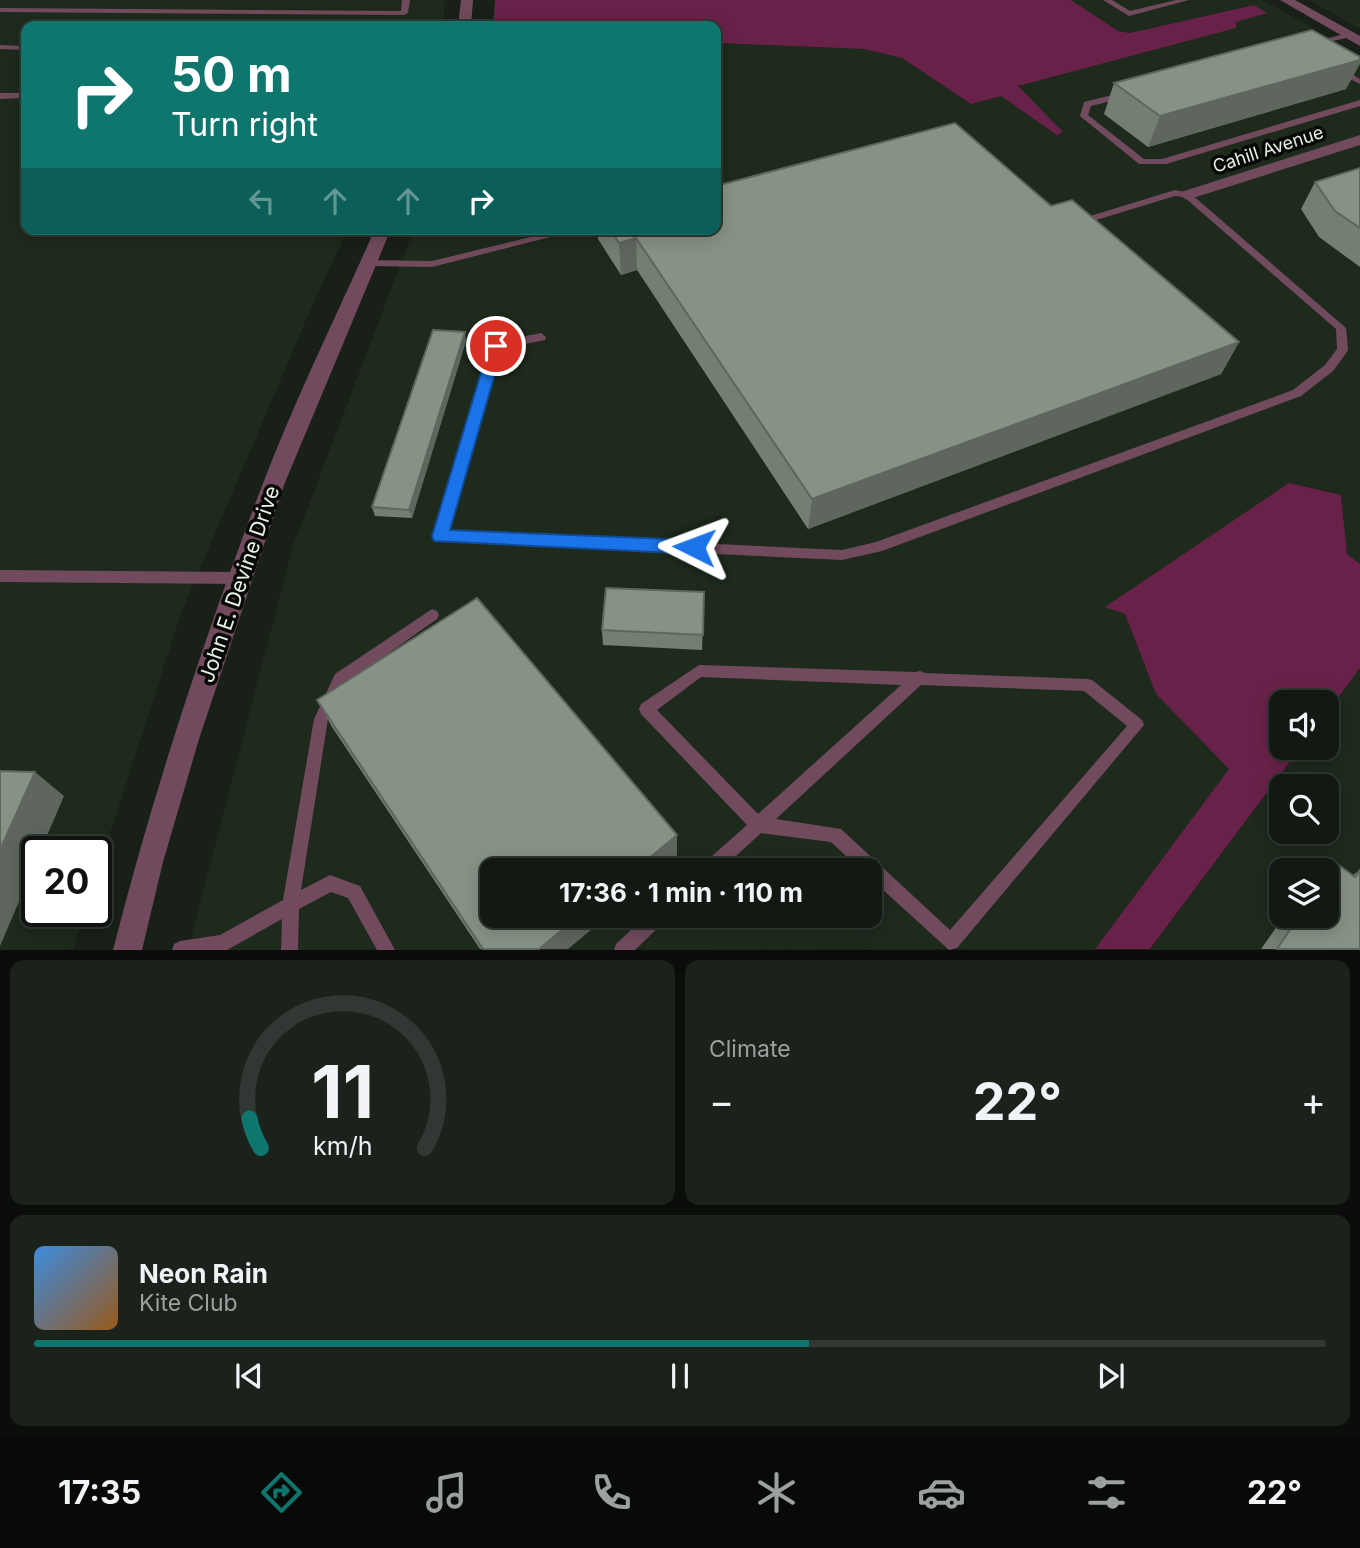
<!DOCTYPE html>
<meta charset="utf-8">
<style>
:root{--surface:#121812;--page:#1b211b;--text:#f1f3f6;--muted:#9ca09f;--line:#313732;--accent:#0f766e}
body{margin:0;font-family:Inter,sans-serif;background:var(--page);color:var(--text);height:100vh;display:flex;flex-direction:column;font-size:26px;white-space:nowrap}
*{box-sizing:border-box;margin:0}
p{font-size:23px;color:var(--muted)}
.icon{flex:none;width:38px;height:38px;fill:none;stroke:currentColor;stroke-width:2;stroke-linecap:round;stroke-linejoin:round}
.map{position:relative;height:950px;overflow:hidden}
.sheet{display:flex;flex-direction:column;gap:10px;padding:10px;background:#0a0d0a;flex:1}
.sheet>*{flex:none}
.top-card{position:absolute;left:21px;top:21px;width:700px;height:214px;border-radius:14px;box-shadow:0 4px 18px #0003,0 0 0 2px var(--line);background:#0f766e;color:#fff;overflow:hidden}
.buttons{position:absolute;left:1269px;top:690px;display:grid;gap:14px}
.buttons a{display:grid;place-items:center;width:70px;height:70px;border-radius:14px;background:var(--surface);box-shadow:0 4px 18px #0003,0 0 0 2px var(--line);font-size:35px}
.speed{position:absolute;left:21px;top:836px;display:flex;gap:14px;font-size:35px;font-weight:700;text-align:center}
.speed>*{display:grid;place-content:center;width:91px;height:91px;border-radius:50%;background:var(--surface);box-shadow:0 4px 18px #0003,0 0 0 2px var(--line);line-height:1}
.speed .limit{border:4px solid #111;border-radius:10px;background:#fff;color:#111}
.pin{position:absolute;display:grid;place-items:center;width:60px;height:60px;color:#fff;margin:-30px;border:4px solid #fff;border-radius:50%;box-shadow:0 2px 7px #0007}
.me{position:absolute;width:77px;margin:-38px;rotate:273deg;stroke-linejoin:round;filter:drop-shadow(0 0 5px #0008)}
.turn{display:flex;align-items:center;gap:24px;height:147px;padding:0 35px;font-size:32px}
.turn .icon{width:91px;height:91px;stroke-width:2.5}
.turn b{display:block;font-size:49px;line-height:60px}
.lanes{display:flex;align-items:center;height:66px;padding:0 35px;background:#0003;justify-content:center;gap:35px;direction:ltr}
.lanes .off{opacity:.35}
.big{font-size:52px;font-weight:700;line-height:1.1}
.sheet .widget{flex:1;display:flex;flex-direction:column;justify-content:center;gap:10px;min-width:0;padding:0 24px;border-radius:14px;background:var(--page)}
.sheet .dial{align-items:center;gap:0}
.dial svg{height:182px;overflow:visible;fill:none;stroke:var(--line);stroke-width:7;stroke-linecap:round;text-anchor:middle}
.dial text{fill:var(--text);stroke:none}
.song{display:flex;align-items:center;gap:21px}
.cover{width:84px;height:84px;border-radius:10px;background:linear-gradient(135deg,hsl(210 70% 55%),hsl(30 70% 35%))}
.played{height:7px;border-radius:4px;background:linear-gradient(90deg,var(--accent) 60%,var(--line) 60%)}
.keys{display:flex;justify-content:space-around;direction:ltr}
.heat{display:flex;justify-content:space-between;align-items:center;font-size:38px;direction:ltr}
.sheet .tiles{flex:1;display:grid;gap:10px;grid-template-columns:1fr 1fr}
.widget:last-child{grid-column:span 2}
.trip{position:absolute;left:480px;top:858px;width:402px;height:70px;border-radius:14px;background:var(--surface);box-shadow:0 4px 18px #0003,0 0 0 2px var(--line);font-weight:700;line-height:70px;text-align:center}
.dock{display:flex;height:112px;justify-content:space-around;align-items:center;background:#070a07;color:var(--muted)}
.dock .icon{width:49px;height:49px}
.dock .current{color:var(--accent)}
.dock b{font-size:32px;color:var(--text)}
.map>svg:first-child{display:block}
</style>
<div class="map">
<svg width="1360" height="950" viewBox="0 0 1360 950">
<rect width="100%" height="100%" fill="#182018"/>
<!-- built -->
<g fill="#1d2a1c" fill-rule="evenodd">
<path d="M0,0h445l-2,26h-417v203h322l-39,84 -127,298 -86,266v-25h-59v60h48l-12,37 -73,1z"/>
<path d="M1071,0h192l97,55v509l-13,-10 -6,-59 -235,112 19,7 31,80 73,75 -134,180 -907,1 104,-401 122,-320h302v-186l148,6 38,9 69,45 30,-7 56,39 5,-3 -45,-46 218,-58 1,-6 18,-17 -124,28 -12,-2zM492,870h378v45h-378z"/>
<path d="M1309,0h51v29z"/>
<path d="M1360,668v281l-210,1 151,-203h25l1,-34zM1281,786h45v45h-45zM1281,870h45v45h-45z"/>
</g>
<!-- green -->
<g fill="#682249">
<path d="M495,0h576l47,31 12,2 124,-28 13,8 -31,9v6l-218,58 45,46 -6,3 -56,-39 -30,8 -69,-46 -38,-9 -148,-6v-17h-223z"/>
<path d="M1289,483l52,12 6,59 13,10v104l-33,45 -1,-11h-45v45h20l-151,202h-55l134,-180 -73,-75 -31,-80 -20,-7z"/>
</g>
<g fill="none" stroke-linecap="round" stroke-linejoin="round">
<!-- lane -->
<g fill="#714b5d" fill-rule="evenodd">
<path d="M402,0h8l-2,13 -4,2 -404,-3v-4l401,3z"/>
<path d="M1103,0h9l18,11 46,-11h13l-60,16z"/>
<path d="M1348,33l4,2 -1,2 -37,8 -4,-2z"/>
<path d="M0,45l26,1v4l-26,-1z"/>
<path d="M1336,68h6l18,11v5l-24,-12z"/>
<path d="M1124,92l3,1v4l-36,9 -3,9 56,44h18l198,-59v6l-194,58h-27l-59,-48 4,-14z"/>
<path d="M0,93h26v5l-26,1z"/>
<path d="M1175,190l15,3 156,135 2,21 -1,3 -14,19 -32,25 -419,155 -40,9 -402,-19 -5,-1 -1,-4 57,-190 5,-4 45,-9 5,4 -1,3 -44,9 -53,182 394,19 34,-8 417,-152 32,-25 12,-16 -1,-20 -152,-132 -9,-1 -95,29 -5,-3 2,-2z"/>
<path d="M564,229h18l-150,38 -64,-1 -5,-3 5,-3 64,1z"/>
<path d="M0,570l240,2 5,2 2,4 -2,4 -5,2 -240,-2z"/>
<path d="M432,609l5,2 2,4 -2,4 -92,65 -17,35 -27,171 29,-15 30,11 35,64h-18l-29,-52 -17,-6 -32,17 -1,41h-17l1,-31 -55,31h-55l2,-6 6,-3 40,-6 63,-35 31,-181 21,-45z"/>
<path d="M699,665l216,7 5,-1 5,2 162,6 5,1 50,40 2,5 -187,223 -8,2 -79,-72v-8h-9l-30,-28 -70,-9 -40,37h-20l2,-6 44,-39 -106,-111 -2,-5 2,-5zM701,677l200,8 -143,129 -101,-104zM921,685l163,6 43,35 -177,204 -109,-101 -65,-10z"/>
<path d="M647,915h20l-2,6 -30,29h-21l2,-6z"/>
</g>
<!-- street -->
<g fill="#714b5d" fill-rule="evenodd">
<path d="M461,0h12l-2,26h-13z"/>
<path d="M1280,0h15l65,36v10z"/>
<path d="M1360,135v10l-167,53 -6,2 -8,-5 2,-3z"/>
<path d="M375,229h16l-107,256 -85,254 -36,123 -21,88h-29c40,-157 91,-312 149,-464 33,-87 75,-171 113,-257z"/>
</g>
</g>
<!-- wall -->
<g fill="#747e73">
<path d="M1114,83l232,6 -198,58 -44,-33z"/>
<path d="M1360,168v99l-41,-30 -18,-28 14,-27z"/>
<path d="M1051,206l188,136 -18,32 -413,155 -171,-259 -16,5 -23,-36v-10h118z"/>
<path d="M466,341l-54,177 -37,-2 -3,-9z"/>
<path d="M704,592l-2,58 -99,-5 -1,-15z"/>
<path d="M317,700l360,135v23l-14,12h-171l76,79h-88l-148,-222z"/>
<path d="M1336,863l17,12 7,-5v79h-99l24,-34h41v-45z"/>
</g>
<!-- shaded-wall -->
<g fill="#5e665e">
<path d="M1360,60v4l-14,25 -198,58 12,-31z"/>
<path d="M636,238l1,32 -16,5 -2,-32z"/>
<path d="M465,332l1,9 -54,177 -3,-8z"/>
<path d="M1239,342l-18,32 -413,155 4,-30z"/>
<path d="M35,772l29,24 -24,56h-3v8l-37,86v-96z"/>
<path d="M677,835v23l-14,12h-28z"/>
<path d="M580,915h29l-41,34h-29z"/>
</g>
<!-- building -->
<g fill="#879286" stroke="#5e665e" stroke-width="2">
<path d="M1312,30l48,27v3l-200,56 -46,-33z"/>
<path d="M955,123l96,83 21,-6 167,142 -427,157 -176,-261 -17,5 -9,-14h106v-43z"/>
<path d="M1360,168v60l-25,-17 -20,-29z"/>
<path d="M433,330l32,2 -56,178 -37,-3z"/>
<path d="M606,588l98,4 -1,43 -101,-5z"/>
<path d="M477,598l200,237 -42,35h-143v45h88l-41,34h-56l-166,-249z"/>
<path d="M0,771l35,1 -35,78z"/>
<path d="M1336,863l19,14 5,-7v79h-83l23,-34h26v-39z"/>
</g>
<!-- route -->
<path fill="#1a73e8" stroke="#114b97" stroke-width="2" d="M496,341l7,5 -53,184 244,10 6,2 2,5 -2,5 -6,2 -260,-13 -2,-5 57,-190z"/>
<g text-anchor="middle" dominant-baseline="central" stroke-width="7" stroke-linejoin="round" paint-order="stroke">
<!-- far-street labels -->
<g font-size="18" fill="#e8eee8" stroke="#060906">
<text transform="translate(1268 149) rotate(-18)">Cahill Avenue</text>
</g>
<!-- street labels -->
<g font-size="21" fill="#e8eee8" stroke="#060906">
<text transform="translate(239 584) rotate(-71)">John E. Devine Drive</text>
</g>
</g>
</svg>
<div class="buttons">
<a><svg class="icon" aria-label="sound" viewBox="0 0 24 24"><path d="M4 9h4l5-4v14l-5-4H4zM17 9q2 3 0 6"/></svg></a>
<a><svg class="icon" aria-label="search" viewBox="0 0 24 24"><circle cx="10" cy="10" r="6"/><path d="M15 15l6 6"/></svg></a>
<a><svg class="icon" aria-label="layers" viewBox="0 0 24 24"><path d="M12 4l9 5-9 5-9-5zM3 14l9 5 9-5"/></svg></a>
</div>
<div class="speed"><div class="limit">20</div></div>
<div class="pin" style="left:496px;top:346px;background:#d93025"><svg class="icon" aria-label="arrive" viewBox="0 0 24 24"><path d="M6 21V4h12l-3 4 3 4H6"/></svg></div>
<svg class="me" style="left:694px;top:547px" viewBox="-20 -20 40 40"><path d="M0-17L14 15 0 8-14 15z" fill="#1a73e8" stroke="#fff" stroke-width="4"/></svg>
<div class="trip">17:36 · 1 min · 110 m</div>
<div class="top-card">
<div class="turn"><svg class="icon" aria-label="right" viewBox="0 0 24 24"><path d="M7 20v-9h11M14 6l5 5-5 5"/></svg><div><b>50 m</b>Turn right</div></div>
<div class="lanes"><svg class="icon off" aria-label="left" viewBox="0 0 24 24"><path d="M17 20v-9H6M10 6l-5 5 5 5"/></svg><svg class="icon off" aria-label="ahead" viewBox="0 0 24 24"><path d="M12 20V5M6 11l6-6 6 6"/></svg><svg class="icon off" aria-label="ahead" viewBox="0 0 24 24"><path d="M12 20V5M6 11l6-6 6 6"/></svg><svg class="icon" aria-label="right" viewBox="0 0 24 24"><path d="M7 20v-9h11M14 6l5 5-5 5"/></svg></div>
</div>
</div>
<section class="sheet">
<div class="tiles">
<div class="widget dial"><svg viewBox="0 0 100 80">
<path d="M14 69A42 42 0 1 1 86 69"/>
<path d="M14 69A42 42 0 0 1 9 56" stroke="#0f766e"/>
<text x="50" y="56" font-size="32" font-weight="700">11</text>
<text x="50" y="72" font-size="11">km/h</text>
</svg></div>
<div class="widget"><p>Climate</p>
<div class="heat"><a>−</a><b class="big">22°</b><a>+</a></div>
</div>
<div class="widget">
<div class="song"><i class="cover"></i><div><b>Neon Rain</b><p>Kite Club</p></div></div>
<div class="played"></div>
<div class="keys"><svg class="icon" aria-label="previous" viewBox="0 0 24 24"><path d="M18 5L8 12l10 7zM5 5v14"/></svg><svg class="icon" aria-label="pause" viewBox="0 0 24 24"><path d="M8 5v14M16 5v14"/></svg><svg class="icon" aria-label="next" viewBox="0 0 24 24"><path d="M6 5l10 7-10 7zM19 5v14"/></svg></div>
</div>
</div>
</section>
<nav class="dock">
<b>17:35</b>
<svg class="icon current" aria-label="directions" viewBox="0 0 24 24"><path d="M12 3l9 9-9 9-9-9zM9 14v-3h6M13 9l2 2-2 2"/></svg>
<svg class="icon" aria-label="music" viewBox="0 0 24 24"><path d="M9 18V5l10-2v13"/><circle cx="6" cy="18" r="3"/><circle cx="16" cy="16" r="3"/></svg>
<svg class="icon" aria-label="phone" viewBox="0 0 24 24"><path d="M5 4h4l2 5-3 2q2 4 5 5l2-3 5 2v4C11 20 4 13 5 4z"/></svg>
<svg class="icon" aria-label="climate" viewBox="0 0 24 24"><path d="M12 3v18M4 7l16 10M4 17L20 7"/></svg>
<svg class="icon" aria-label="car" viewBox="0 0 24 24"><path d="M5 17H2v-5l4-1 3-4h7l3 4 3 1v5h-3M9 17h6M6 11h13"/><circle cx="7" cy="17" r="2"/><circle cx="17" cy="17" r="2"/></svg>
<svg class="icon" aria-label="filters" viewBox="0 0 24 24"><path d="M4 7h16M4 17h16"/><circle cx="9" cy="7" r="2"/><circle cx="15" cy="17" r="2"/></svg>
<b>22°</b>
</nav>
